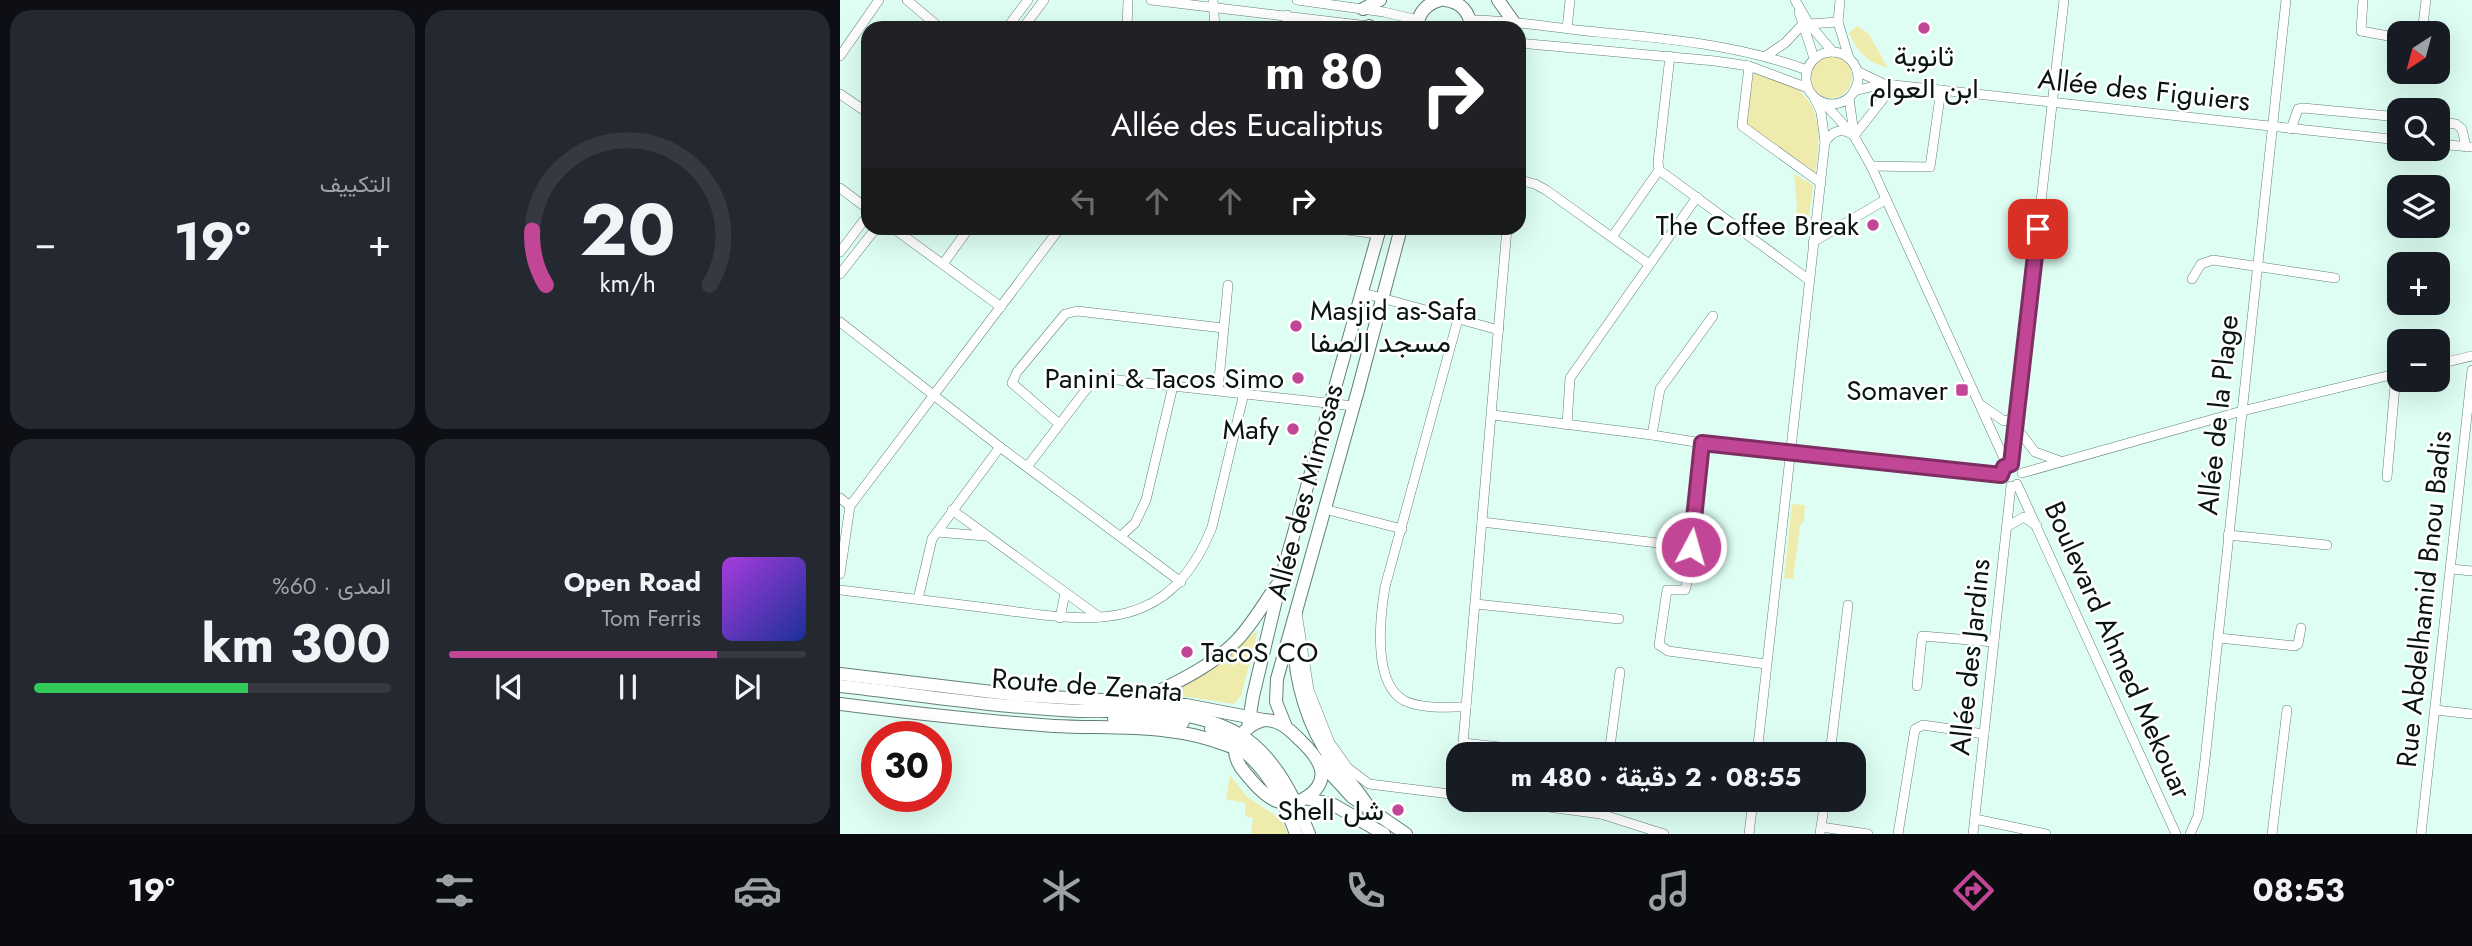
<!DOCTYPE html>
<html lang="ar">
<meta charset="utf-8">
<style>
:root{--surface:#171b24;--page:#242831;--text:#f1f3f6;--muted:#9ea1a6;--line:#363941;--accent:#c24696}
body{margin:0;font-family:Jost,Vazirmatn,sans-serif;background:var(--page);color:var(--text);direction:rtl;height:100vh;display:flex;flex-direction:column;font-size:26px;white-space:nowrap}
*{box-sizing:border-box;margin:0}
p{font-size:23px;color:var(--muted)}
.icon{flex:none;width:38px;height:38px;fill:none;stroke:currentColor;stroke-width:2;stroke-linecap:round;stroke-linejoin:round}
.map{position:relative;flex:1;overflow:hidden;direction:ltr}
.drawer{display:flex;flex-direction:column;gap:10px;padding:10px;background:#0d0f14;width:840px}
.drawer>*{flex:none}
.top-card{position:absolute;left:21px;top:21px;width:665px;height:214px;border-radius:21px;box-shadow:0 7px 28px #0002;direction:rtl;background:#202124;color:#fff;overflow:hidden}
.needle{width:46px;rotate:216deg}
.controls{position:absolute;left:1547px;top:21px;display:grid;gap:14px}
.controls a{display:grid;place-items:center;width:63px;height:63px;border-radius:14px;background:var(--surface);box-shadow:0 7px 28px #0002;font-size:35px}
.speed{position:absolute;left:21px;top:721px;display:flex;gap:14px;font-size:35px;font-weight:700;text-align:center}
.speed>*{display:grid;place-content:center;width:91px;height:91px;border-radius:50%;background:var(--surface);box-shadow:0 7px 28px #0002;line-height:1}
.speed .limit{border:10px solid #d22;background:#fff;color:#111}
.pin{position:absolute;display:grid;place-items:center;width:60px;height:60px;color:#fff;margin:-30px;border-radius:14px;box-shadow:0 4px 10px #0006}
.me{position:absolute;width:77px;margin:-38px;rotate:6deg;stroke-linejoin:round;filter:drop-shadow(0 0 5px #0008)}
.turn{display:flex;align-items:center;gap:24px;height:147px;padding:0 28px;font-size:32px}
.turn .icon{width:91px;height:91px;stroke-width:2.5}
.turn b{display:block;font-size:49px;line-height:60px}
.lanes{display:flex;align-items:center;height:66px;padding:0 28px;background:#0003;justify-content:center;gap:35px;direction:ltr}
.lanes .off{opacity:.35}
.big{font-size:52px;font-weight:700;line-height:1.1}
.drawer .tile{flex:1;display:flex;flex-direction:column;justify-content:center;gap:10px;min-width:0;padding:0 24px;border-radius:21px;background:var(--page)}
.drawer .dial{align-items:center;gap:0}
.dial svg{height:182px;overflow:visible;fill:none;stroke:var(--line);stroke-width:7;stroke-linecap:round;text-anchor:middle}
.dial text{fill:var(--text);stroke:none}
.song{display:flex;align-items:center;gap:21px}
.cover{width:84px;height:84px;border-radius:10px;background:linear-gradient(135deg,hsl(280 70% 55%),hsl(230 70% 35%))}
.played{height:7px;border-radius:4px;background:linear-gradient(90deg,var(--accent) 75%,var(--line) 75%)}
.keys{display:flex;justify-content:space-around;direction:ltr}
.heat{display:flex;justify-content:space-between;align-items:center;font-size:38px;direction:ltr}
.charge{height:10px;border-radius:5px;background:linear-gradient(90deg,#34c759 60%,var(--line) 0)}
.drawer .tiles{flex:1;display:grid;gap:10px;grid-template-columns:repeat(2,1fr)}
.trip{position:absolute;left:606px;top:742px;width:420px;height:70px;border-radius:21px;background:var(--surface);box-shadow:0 7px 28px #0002;font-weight:700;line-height:70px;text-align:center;direction:rtl}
.dock{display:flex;height:112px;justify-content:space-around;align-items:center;background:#090b0e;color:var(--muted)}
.dock .icon{width:49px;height:49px}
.dock .current{color:var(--accent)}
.dock b{font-size:32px;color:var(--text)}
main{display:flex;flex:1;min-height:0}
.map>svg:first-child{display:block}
</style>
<main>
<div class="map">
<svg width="1632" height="834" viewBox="0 0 1632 834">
<rect width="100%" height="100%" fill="#defef3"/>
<!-- green -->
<g fill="#efebac">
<path d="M1017,26l11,7 20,35c-22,-6 -29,-15 -39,-35z"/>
<circle cx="991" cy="77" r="21"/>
<path d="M921,72c11,5 25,8 35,16 28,21 24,55 19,86l-71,-48 9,-53z"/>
<path d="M954,174l19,11 -5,38 -3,3 -6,-3 -4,-6 2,-12z"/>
<path d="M952,504l13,1 -1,16 -4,5 -7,53 -9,-1z"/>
<path d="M418,630l-17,66 -7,8 -65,-10 41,-25z"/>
<path d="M390,775l17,22 34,22 7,15h-37l2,-16 -8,-2v-13l-19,-4z"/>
</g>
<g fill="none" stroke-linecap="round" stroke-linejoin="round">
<defs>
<g id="minor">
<path d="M67,0l33,28"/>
<path d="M311,0l234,28"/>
<path d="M373,0l2,28"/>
<path d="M457,0l87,12 34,8"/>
<path d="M955,0l14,24 24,28"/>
<path d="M1000,0l-2,22 11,36"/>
<path d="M1523,0l-2,31 38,7"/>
<path d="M959,12l15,46"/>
<path d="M630,20c40,0 78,7 117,11 75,7 149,13 220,39"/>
<path d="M969,24l29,-2"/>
<path d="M167,28l21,-28"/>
<path d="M183,28l21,-28"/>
<path d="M287,28l1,-28"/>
<path d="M446,28l1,-13"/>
<path d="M727,29l3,-29"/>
<path d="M1582,33l4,-33"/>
<path d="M679,43l196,18 34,5 59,22"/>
<path d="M679,51v35"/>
<circle cx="992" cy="78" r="26"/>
<path d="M0,56l39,-56"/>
<path d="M830,56l-12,106 1,8 150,110"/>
<path d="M926,56l19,-13 17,-18"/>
<path d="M909,66l-7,60 79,57"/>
<path d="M1017,71l27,13 10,1 505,55"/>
<path d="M1014,91l29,-7"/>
<path d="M0,94l28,19"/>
<path d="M1009,98l5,36"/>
<path d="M984,103l30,33 17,30 136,299"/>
<path d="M1598,122l18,2 6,5 4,18"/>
<path d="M1451,129l7,-20 5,-1 96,9"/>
<path d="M1014,136l40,-51"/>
<path d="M985,142c7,-11 17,-15 28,-7"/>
<path d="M1598,144l33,3"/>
<path d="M1031,166l59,1 11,-77"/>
<path d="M679,180l16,4 11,6 103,74"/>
<path d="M0,188l28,21"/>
<path d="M53,228l108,79"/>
<path d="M492,228l46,6"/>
<path d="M772,237l47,-67"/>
<path d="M973,242l72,-42"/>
<path d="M0,252l28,-37"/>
<path d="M103,264l26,-36"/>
<path d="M0,274l36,-46"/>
<path d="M1352,279l9,-15 12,-4 122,18"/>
<path d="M523,293l136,37"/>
<path d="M618,319l-73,268c-5,30 -13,97 20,114 18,8 42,6 61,6"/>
<path d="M0,322l160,125 181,135"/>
<path d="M1598,364l34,-8"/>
<path d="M378,390l10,-105"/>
<path d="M1141,405l23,16 7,-2 7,-6"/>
<path d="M653,415l159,20 50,8 299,32"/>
<path d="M218,423l-46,-40 5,-11 48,-58 12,-3 146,17"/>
<path d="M727,425l3,-47 127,-181"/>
<path d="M1175,426l20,26 25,9"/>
<path d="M812,435l8,-46 53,-73"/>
<path d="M862,443l-16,145 -1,2h-18l-8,55 9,6 98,13"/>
<path d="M1171,464l53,-464"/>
<path d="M187,467l61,-80 12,-9 254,28"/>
<path d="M1182,473l220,-62 157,-38"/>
<path d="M1547,477l9,-103"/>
<path d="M1177,484l159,350"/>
<path d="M0,498l10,8"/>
<path d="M484,509l78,20"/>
<path d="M112,510l147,107"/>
<path d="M642,522l209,25"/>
<path d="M1168,526l16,-9 13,9"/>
<path d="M97,532l48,4"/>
<path d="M1388,535l99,10"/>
<path d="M281,536l14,-13 11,-23 27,-114"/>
<path d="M1611,569l21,2"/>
<path d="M0,574l10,-68 210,-278"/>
<path d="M0,590c49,6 99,12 148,18 99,13 179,31 224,-81l32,-134"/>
<path d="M78,599l14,-60 68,-92"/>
<path d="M636,604l143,15"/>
<path d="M457,613l12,77 21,53 18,25 21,16 89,11"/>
<path d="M220,618l5,-25"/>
<path d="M1379,638l76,8 3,-2 3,-16"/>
<path d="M1077,686l5,-50 72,6"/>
<path d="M1595,710l37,4"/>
<path d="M623,743l103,11"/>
<path d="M622,754l45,-526"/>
<path d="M769,754l11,-82"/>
<path d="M917,754l68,-612 -4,-30 -7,-15"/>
<path d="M990,754l18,-149"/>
<path d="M657,800l104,14 63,20"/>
<path d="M761,814l2,-14"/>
<path d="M1135,819l71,15"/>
<path d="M981,827l47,7"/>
<path d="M909,834l4,-34"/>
<path d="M980,834l5,-34"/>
<path d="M1058,834l17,-105 8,-4 61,9"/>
<path d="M1133,834l38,-348"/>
<path d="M1350,834l8,-18 7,-56 81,-760"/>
<path d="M1432,834l15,-124"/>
<path d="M1581,834l51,-464"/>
</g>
<g id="major">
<path d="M605,0c16,2 25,12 26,28"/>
<path d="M658,0l15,21"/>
<path d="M523,9l17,-9"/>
<path d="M529,26l3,2"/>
<path d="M577,28c1,-15 9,-24 23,-28"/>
<path d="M454,637c0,44 14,92 41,127 13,16 26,29 36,47"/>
<path d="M0,674l178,21 168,10 78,15"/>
<path d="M0,686c56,6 113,15 170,20 22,2 46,4 69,5 53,1 113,-5 161,24 34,20 55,63 69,99"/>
<path d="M301,700c34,-17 71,-33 97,-61 15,-16 26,-36 39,-54"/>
<path d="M0,704c71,9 142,17 214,22 59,3 119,-3 175,20"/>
<path d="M274,719l69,3"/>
<path d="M424,720c16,0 25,9 36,20 17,16 35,38 7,57 -23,15 -40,1 -55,-16 -4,-5 -10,-11 -13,-17 -12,-20 7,-39 25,-44z"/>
<path d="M408,727l5,-31 28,-117 99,-351"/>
<path d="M446,727l-10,-25 1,-23 80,-285 44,-166"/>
<path d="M371,729c46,24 68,57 85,105"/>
<path d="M479,761l33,36 54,37"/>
<path d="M465,798l29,7 50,29"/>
</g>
</defs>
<!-- minor casing -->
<use href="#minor" stroke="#638077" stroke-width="10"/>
<!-- major casing -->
<use href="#major" stroke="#638077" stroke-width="14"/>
<!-- minor -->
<use href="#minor" stroke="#fff" stroke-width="9"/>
<!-- major -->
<use href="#major" stroke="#fff" stroke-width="12"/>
</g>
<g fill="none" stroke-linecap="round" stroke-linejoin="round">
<defs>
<path id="route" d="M851,547l11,-104 299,32 3,-8 7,-3 27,-235"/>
</defs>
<!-- route casing -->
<use href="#route" stroke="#7e2e62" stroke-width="18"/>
<!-- route -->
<use href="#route" stroke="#c24696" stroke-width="12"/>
</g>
<!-- markers -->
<g fill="#c24696" stroke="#fff" stroke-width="2.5">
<circle cx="1084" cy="28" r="7"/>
<circle cx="1033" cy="225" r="7"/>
<circle cx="456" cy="326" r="7"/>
<circle cx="458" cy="378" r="7"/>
<rect x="1115" y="383" width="14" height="14" rx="3.5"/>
<circle cx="453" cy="429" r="7"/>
<circle cx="347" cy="652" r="7"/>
<circle cx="558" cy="810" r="7"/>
</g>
<g text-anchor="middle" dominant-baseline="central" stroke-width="5" stroke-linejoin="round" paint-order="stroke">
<!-- poi labels -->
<g font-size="28" fill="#091511" stroke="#fff" text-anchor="end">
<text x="1084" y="56" text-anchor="middle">ثانوية<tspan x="1084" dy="32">ابن العوام</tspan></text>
<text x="1019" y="225">The Coffee Break</text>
<text x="470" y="310" text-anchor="start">Masjid as-Safa<tspan x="470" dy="32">مسجد الصفا</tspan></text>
<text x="444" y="378">Panini &amp; Tacos Simo</text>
<text x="1108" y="390">Somaver</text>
<text x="439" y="429">Mafy</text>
<text x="361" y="652" text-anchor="start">TacoS CO</text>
<text x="544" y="810">Shell شل</text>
</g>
<!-- street labels -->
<g font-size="28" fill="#091511" stroke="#fff">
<text transform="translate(1304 90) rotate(6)">Allée des Figuiers</text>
<text transform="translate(1378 415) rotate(-84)">Allée de la Plage</text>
<text transform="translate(465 492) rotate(-75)">Allée des Mimosas</text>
<text transform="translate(1584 599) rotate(-84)">Rue Abdelhamid Bnou Badis</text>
<text transform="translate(1278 650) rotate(66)">Boulevard Ahmed Mekouar</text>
<text transform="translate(1130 657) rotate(-84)">Allée des Jardins</text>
<text transform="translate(247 685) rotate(4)">Route de Zenata</text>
</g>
</g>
</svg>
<div class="controls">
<a><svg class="needle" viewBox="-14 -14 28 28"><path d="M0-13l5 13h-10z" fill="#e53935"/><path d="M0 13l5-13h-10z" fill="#9ea1a6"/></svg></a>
<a><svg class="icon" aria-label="search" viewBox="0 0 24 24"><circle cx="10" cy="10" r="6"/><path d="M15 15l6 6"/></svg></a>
<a><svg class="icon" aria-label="layers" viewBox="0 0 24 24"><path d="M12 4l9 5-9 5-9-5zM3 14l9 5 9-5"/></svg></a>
<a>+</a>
<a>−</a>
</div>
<div class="speed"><div class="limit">30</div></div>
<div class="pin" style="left:1198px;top:229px;background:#d93025"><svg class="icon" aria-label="arrive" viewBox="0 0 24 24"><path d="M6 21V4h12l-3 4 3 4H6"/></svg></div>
<svg class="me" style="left:851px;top:547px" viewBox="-20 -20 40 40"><circle r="17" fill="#c24696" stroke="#fff" stroke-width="3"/><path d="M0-11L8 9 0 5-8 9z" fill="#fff"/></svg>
<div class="trip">08:55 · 2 دقيقة · 480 m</div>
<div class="top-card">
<div class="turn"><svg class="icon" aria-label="right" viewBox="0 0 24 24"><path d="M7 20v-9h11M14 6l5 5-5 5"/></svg><div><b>80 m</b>Allée des Eucaliptus</div></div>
<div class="lanes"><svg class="icon off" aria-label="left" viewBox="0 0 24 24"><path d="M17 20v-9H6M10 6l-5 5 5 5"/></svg><svg class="icon off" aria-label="ahead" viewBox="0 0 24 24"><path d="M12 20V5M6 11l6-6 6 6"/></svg><svg class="icon off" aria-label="ahead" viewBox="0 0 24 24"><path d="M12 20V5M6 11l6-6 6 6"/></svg><svg class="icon" aria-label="right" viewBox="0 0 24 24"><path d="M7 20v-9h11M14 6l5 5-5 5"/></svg></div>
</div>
</div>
<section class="drawer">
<div class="tiles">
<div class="tile dial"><svg viewBox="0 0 100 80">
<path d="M14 69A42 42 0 1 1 86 69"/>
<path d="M14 69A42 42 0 0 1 8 45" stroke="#c24696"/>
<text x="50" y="56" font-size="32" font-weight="700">20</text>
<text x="50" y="72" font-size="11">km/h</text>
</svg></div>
<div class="tile"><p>التكييف</p>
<div class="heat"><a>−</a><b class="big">19°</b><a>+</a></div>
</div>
<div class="tile">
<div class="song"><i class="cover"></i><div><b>Open Road</b><p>Tom Ferris</p></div></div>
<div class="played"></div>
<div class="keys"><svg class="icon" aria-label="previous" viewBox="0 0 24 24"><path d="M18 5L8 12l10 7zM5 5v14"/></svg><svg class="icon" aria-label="pause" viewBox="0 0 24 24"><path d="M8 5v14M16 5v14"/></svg><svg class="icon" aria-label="next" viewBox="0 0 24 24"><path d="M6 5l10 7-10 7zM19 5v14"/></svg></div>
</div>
<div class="tile"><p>المدى · 60%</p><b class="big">300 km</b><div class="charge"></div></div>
</div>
</section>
</main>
<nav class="dock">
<b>08:53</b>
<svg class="icon current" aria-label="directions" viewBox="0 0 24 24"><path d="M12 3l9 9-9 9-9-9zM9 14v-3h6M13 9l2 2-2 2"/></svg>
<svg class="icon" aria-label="music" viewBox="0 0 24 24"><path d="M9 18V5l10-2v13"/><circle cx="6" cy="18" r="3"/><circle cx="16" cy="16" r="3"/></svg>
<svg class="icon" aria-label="phone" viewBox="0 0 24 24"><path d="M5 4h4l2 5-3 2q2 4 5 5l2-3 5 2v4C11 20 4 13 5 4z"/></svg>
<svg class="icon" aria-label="climate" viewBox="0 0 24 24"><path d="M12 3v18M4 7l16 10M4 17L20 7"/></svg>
<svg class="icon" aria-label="car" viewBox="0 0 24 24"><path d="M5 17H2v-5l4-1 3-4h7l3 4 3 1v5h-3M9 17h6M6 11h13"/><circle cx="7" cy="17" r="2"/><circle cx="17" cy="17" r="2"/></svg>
<svg class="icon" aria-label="filters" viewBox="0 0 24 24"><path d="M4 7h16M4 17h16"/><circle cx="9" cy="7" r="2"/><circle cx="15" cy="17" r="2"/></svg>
<b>19°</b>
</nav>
